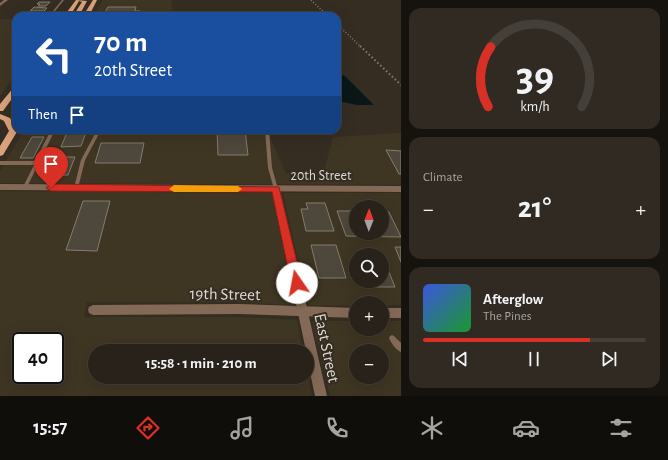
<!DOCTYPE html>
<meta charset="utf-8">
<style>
:root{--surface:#28221a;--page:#302a23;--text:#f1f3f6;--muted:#a5a4a2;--line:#443f39;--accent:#d93025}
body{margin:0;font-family:"Alegreya Sans",sans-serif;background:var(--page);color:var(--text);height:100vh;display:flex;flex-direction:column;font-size:15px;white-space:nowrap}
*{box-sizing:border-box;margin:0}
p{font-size:13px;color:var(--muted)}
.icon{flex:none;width:22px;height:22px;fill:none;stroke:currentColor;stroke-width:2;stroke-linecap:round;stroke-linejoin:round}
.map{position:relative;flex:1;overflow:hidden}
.details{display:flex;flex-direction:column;gap:8px;padding:8px;background:#16130e;width:267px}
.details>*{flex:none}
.banner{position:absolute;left:12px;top:12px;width:329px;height:122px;border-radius:12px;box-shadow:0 4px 16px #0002,0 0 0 1px var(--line);background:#1a4fa0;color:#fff;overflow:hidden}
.needle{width:26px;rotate:1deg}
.buttons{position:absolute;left:349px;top:200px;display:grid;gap:8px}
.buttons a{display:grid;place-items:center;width:40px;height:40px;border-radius:50%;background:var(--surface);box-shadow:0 4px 16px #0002,0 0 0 1px var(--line);font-size:20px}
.speed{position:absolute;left:12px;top:332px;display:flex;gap:8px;font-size:20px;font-weight:700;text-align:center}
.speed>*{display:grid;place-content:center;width:52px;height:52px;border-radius:50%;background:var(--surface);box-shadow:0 4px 16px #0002,0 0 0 1px var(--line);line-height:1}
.speed .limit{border:2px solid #111;border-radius:6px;background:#fff;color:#111}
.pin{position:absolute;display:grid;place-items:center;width:34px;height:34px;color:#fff;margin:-41px -17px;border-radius:50% 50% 50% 0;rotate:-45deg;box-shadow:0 0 4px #0007}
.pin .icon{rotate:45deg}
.me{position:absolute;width:44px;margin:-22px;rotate:348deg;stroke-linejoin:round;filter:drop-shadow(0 0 3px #0008)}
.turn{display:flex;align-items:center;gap:14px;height:84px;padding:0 16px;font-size:18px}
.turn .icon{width:52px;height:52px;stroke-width:2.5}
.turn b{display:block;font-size:28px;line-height:34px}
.then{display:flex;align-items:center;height:38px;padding:0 16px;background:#0003;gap:8px;font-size:15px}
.big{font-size:30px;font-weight:600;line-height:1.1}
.details .widget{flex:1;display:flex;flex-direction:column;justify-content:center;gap:6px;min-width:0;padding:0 14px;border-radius:12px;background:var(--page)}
.details .dial{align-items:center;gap:0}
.dial svg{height:104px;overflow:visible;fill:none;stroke:var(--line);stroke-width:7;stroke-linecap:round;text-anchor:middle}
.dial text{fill:var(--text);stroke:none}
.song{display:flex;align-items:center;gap:12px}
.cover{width:48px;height:48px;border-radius:6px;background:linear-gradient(135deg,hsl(230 70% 55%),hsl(130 70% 35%))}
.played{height:4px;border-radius:2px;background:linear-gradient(90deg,var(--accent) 75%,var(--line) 75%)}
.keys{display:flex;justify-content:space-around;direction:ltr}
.heat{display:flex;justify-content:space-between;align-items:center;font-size:22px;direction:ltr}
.trip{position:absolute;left:88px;top:344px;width:226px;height:40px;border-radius:20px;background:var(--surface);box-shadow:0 4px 16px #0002,0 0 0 1px var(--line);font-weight:600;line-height:40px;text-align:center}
.dock{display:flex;height:64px;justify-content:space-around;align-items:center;background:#100e0a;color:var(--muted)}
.dock .icon{width:28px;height:28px}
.dock .on{color:var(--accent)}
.dock b{font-size:18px;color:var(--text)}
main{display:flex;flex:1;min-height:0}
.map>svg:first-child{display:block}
</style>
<main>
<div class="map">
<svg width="401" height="396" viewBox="0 0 401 396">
<rect width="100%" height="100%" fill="#352d22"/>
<!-- built -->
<g fill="#3f3523" fill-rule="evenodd">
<path d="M103,0h68l1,8 -1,8h-78z"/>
<path d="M0,19h16v55l-16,22z"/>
<path d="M24,130h243l19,44 38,-3 9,-34 68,-4v52l-401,-2v-12z"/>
<path d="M0,191l272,2 22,112 -57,-3h-150l-3,15h154l59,3 6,31h-208v26h212v-8l5,27h-312zM21,341h34v34h-34z"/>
<path d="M283,193h118v112h-19v-2h-26v3l-48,-1zM356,207h26v26h-26zM356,255h26v26h-26z"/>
<path d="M312,321h44v8h26v-8h19v75h-71zM356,351h26v26h-26z"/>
</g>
<!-- water -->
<path fill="#091719" d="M337,72l9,5 28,28h-17l-20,-4z"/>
<!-- building -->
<g fill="#4e473b" stroke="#847c6f">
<path d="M39,2h11l-4,4h-8l2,-2h-3z"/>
<path d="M34,7l13,1 -3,3h-14z"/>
<path d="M108,7h28l-1,4h5l-2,5h-35z"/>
<path d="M68,130h19l-6,16 -20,1z"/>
<path d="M217,130h28l3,25h-30z"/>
<path d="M32,137h12l-11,21h-13z"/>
<path d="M101,143h43l-4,20h-45z"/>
<path d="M386,150l15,1v23h-2z"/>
<path d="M60,157h15l-7,18h-16z"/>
<path d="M83,201h27l-13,50 -31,-1z"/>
<path d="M306,203h19l9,28h-28l-5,-22h7z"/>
<path d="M337,211h19v22h26v-21h7l12,25 -55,-1z"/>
<path d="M311,245h25l10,33h-27z"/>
<path d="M395,247h6v15z"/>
<path d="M382,259l2,1 11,27h-32l-2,-6h21z"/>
</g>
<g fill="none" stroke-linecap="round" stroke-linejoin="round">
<!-- service -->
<g fill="#846956" fill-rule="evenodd">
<path d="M62,0h2l-13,16h-2z"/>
<path d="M12,130h23l-2,1 -20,1h-1z"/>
<path d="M51,130h4l-28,57v1h-4v-1l11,-22h-34v-4h35z"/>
<path d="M97,130h4l-16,30 -7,28v1h-4v-1l7,-28z"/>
<path d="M265,130h4l3,38 6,21 -2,2 -2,-2 -6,-21z"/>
<path d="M392,335l2,1 7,7v9c-5,-2 -10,-9 -12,-14l1,-2z"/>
</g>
<!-- minor -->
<g fill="#846956" fill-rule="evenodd">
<path d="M4,0h4l-8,6v-3z"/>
<path d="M0,184l401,2v6l-401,-2z"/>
<path d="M238,304l118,4v10l-118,-4 -145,1 -4,-2 -1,-3 1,-3 4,-2z"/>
<rect x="382" y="308" width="19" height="10"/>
</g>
<!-- tertiary -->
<path fill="#846956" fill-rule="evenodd" d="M276,186l4,3 47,207h-12l-8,-38v-7h-1l-34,-162z"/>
<!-- primary -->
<g fill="#daa17b" fill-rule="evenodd">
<path d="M76,0l11,1 -8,15h-6l9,-14 -3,-1 -9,15h-6z"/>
<path d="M93,0h4l-8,16h-6z"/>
<path d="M16,86v22l-4,-2 -1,-6 -8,11h-3v-7l14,-17z"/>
<path d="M0,114l10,4 3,6h3v6h2l-15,25 -3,1v-10l9,-15 -5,-10 -4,-2z"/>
</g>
<!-- rail-far1 -->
<g stroke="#847e75" stroke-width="1.5" stroke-dasharray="1 2" stroke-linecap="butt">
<path d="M311,0l17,16"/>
<path d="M337,24l24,23"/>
</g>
<!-- rail -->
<path stroke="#847e75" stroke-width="2" stroke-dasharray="1.5 2.5" stroke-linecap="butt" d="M360,46l41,39"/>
</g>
<!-- route -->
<path fill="#d93025" stroke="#8d1f18" d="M51,184l228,3 23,96 -1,4 -4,1 -4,-1 -2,-4 -19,-91 -221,-1 -5,-3z"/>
<!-- slow -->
<path fill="#f59e0b" d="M174,185l64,1 4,3 -4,3h-64l-5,-3z"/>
<g text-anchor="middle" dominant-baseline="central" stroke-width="4" stroke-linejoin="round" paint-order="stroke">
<!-- street labels -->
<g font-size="14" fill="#dedad3" stroke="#352d22">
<text x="321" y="176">20th Street</text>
</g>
<!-- near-street labels -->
<g font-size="17" fill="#dedad3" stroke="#352d22">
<text transform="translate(225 294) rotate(1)">19th Street</text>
<text transform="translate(327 348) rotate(78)">East Street</text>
</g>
</g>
</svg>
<div class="buttons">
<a><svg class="needle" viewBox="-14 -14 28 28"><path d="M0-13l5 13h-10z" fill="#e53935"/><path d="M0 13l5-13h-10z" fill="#a5a4a2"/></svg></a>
<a><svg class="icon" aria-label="search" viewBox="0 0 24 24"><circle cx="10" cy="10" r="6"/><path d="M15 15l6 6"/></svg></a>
<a>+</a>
<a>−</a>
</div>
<div class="speed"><div class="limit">40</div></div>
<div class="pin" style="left:51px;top:188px;background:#d93025"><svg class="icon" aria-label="arrive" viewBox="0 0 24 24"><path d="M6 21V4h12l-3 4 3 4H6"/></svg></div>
<svg class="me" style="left:297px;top:283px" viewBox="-20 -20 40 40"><circle r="19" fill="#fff"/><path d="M0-13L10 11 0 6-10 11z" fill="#d93025"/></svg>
<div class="trip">15:58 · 1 min · 210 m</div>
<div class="banner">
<div class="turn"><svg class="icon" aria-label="left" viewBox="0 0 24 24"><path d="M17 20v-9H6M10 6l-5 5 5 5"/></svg><div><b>70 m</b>20th Street</div></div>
<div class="then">Then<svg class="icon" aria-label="arrive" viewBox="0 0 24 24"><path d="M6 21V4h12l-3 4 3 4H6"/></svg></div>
</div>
</div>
<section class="details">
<div class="widget dial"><svg viewBox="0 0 100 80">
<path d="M14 69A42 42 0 1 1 86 69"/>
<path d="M14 69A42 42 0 0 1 16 23" stroke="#d93025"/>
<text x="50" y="56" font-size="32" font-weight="700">39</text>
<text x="50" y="72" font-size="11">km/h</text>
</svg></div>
<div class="widget"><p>Climate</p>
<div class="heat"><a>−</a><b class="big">21°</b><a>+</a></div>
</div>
<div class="widget">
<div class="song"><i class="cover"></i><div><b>Afterglow</b><p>The Pines</p></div></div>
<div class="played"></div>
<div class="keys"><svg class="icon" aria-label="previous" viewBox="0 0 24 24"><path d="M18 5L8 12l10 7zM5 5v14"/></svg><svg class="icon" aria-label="pause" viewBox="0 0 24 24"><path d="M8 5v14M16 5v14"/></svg><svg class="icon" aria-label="next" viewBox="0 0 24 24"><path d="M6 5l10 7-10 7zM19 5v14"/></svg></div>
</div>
</section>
</main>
<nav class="dock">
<b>15:57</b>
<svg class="icon on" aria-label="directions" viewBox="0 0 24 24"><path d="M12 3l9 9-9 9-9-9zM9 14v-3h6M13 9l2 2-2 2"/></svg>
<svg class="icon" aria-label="music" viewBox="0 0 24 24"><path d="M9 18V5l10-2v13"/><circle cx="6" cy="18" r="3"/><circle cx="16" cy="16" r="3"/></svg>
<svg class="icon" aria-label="phone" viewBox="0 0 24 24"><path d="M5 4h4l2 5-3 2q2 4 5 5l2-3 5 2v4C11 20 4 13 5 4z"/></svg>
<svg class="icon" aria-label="climate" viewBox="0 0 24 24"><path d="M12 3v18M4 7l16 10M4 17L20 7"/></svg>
<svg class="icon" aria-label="car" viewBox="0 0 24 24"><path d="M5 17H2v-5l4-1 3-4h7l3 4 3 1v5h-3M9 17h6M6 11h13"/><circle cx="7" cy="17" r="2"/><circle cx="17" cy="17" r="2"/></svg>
<svg class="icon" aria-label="filters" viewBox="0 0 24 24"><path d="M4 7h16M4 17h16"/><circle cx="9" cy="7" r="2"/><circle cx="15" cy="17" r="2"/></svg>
</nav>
